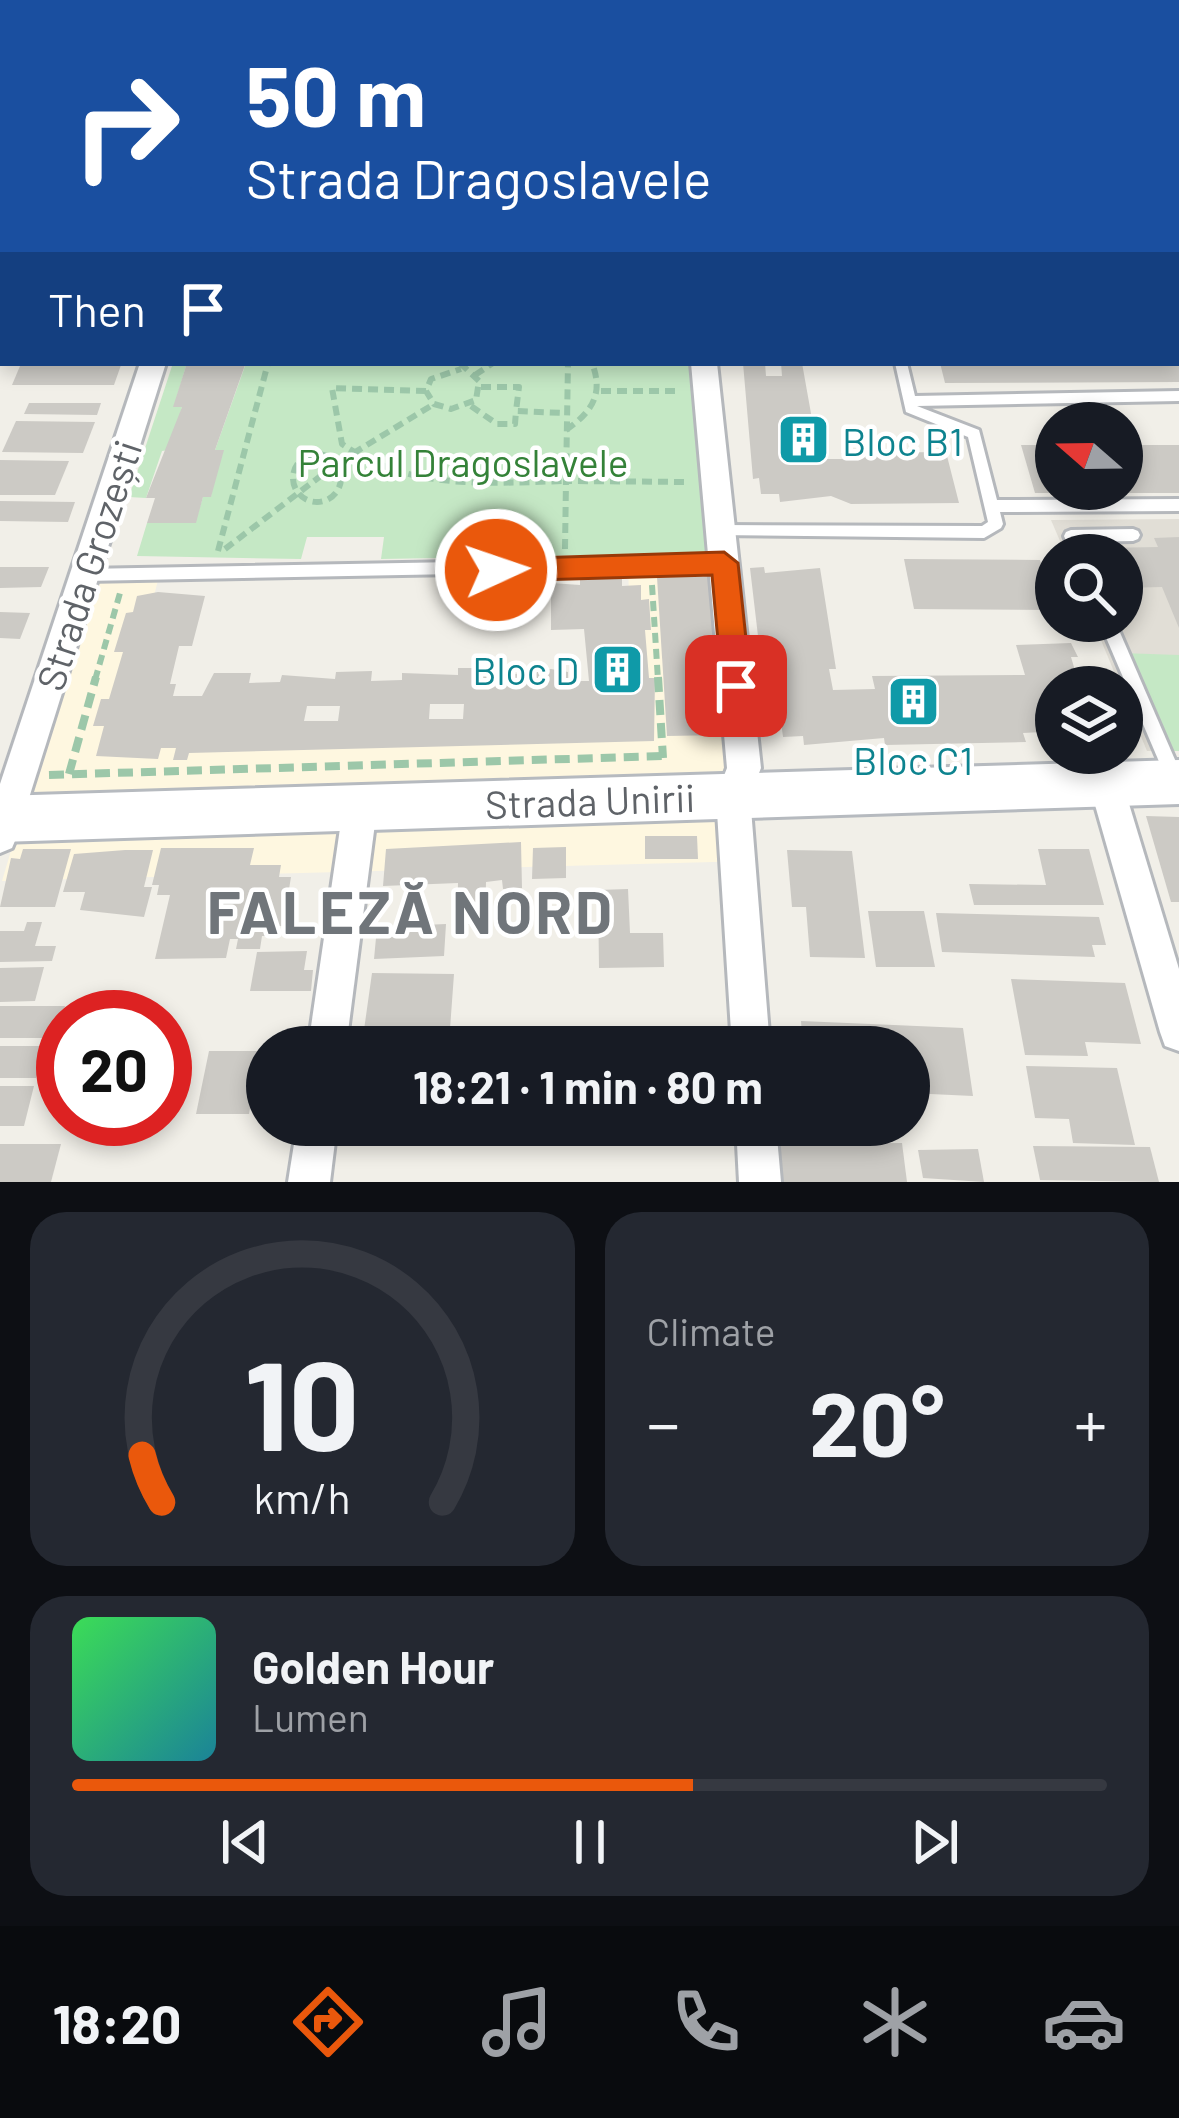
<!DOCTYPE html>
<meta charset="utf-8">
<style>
:root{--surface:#171b24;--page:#242831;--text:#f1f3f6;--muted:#9ea1a6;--line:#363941;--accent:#ea580c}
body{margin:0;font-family:Barlow,sans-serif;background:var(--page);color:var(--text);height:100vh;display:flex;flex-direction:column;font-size:45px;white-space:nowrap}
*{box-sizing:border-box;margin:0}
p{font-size:39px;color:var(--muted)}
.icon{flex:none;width:66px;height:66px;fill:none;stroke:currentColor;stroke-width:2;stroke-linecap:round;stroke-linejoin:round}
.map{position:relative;height:1182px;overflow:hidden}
.sheet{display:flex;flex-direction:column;gap:30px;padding:30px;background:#0d0f14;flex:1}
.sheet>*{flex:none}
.top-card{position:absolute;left:0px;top:0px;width:1179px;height:366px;box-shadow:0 6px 18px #0003;background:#1a4fa0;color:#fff;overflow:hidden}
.needle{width:78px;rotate:290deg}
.buttons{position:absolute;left:1035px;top:402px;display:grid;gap:24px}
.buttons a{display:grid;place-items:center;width:108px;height:108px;border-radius:50%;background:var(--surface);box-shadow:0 6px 18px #0003;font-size:60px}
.speed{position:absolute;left:36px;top:990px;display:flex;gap:24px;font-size:60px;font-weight:700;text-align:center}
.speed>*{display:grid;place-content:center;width:156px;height:156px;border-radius:50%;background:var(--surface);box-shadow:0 6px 18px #0003;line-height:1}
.speed .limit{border:18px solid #d22;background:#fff;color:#111}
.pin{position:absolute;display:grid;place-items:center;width:102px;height:102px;color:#fff;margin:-51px;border-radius:24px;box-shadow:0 6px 18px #0006}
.me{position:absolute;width:132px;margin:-66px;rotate:87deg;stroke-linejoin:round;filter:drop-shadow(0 0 9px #0008)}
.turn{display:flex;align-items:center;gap:42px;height:252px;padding:0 48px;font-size:54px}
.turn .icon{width:156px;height:156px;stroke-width:2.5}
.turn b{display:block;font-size:84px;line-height:102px}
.then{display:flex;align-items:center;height:114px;padding:0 48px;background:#0003;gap:24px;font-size:45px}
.big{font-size:90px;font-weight:700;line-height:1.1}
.sheet .card{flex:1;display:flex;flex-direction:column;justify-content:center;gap:18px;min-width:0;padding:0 42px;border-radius:36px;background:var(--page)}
.sheet .dial{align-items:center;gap:0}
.dial svg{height:312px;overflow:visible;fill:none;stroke:var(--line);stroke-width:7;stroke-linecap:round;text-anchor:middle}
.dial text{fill:var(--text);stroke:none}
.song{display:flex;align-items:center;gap:36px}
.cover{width:144px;height:144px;border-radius:18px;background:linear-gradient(135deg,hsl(130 70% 55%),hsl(190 70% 35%))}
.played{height:12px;border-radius:6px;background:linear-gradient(90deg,var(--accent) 60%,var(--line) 60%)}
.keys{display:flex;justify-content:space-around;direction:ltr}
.heat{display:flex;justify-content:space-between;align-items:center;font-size:66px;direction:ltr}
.sheet .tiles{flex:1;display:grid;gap:30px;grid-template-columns:1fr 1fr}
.card:last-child{grid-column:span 2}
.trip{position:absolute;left:246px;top:1026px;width:684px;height:120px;border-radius:60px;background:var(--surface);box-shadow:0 6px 18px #0003;font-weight:700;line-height:120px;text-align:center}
.tabs{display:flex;height:192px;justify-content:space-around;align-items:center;background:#090b0e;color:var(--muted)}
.tabs .icon{width:84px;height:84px}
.tabs .selected{color:var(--accent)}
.tabs b{font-size:54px;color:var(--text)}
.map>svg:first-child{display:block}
</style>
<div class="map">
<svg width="1179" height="1182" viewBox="0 0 1179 1182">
<rect width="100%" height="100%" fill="#f1efe8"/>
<!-- commercial -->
<path fill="#fef7e0" d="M718,569l33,292 -749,20 89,-300 67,-1 -40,161 518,-13 -8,-157z"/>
<!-- education -->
<path fill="#e1ded6" d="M1179,519v232h-32l-54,-130h29v-66h-56l-15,-35z"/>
<!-- green -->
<g fill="#c5e8c5">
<path d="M173,363h14l-13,43 8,1 -13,43 -7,1 -16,47 -17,-1z"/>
<path d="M240,363h451l19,190 -329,6 3,-22h-77l-6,22 -164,-3 10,-33h48l8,-26h8l4,-47 30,-84z"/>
<path d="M1121,653l58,2v96h-16z"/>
</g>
<!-- sand -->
<path fill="#fbf3d9" d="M0,0h1160l-1157,3 -3,5z"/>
<!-- building -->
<g fill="#cccac5" fill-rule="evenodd">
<path d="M49,363h61l11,2 -7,20h-102l8,-19z"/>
<path d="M187,363l58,2 -30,85h9l-13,47h-8l-7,26h-49l8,-25h-9l36,-91h-9z"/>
<path d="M743,363h22l1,13h16l-1,-13h21l15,84 -12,1 2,11h35l-1,-6 105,-1 13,51 -108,1 -20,-8 -51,6 -1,-8h-18l-2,-16 -6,1z"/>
<path d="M940,363h239v19l-234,1z"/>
<path d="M29,403h72l-4,12 -73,-1z"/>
<path d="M16,421l79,1 -12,31 -81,-1z"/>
<path d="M1021,445h35v48h-21z"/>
<rect x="1122" y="445" width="57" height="48"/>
<path d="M0,460l69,1 -14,34h-55z"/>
<path d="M0,501l75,1 -7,20 -68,-1z"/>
<path d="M1179,537v91l-17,-41 -40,1v-33h-16l-3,-7 55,-1 -4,-9z"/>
<path d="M904,559l136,1 15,50 -141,-1z"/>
<path d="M0,567h49l-8,20 -41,1z"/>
<path d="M764,567l1,6 55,-5 16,101h-7l4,21 42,-1 -3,-13 153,-1 -9,-30 55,-2 7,14h-7l5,17h8l4,13h-32v54l-11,1 -3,-10 -19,1 3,9 -141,3 -1,-7 -80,7 -1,-9 -20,1 -3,-23 -8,-1 2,-43h-12l-12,-102z"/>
<path d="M708,576l15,159 -56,1 -10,-159z"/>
<path d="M622,578v8l19,-1v15l8,-1 2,31h-6l4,48h6l-1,63 -465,12 -2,7h-14l3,-12h-15l-3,11 -62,-3 8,-30h-11l8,-27h8l14,-47h-9l12,-39 7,-1 4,-16 21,-4 47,4 -13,50h-13l-9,38h6l-3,12h29l12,-23h37l-2,10 31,-1 2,-7 53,4 1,-7 36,-1 -1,10 31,-1v-7l56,2v-7h36v9l57,-8 17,3v9h21l-5,-52 -33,1v-47l29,2v-6zM430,704h34l-1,15h-34zM307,706h33l-2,15h-34z"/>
<path d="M0,612l30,1 -10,26 -20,-1z"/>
<path d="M1146,816l33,1v85h-8z"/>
<path d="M645,836h52l1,23h-53z"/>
<path d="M521,842l1,46 -19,1 -1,-9 -16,2 -1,42 -28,1 1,-42 -75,3 3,-37z"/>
<path d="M566,847v31l-34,1 1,-31z"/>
<path d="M161,848h93l-4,17h31l-2,12h12l-8,49h-7l-1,10h-13l-2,13h-24l2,-10h-8l-4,19 -71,1 15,-64h-13l2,-10h-7z"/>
<path d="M23,849h48l-16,58h-55l11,-49 9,1z"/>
<path d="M1038,849h51l15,56h-130l-5,-21 77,1z"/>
<path d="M125,850h28l-9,37h8l-8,30 -64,-7 5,-18h-22l11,-38z"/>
<path d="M787,850l65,1 13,107 -55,-1 -4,-50h-14z"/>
<path d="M628,889l2,44h33l1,34 -65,1 -1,-78z"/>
<path d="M868,911h56l11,56h-59z"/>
<path d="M936,913l163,4 7,28h-14l3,12 -153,-5z"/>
<path d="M27,922h15l-7,24h21l-4,15 -52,1v-31h24z"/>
<path d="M446,924l-2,32 -70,3 3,-32z"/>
<path d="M307,951l-3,19h9l-2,21h-61l7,-39z"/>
<path d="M44,967l-9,34 -35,1v-34z"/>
<path d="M372,973l82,1 -4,55h10l-1,18h-44l1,-5 -24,-1 1,-10 -29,-1z"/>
<path d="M1011,979l114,4 16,61 -56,-2 3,14 -63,-1z"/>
<path d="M0,1006h65l-8,32h-57z"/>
<path d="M801,1021l162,7 10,68 -64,-3v-46h-106z"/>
<path d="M0,1046h44l-8,32h-36z"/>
<path d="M209,1051h51l-11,63h-53z"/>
<path d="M1026,1066l91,2 18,77 -62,-2 -4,-24 -34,-1z"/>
<path d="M0,1086h34l-10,40h-24z"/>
<path d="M902,1143l5,39h-129l-2,-38z"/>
<path d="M0,1144h61l-10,38h-51z"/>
<path d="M1033,1146l117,1 9,35 -119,-2z"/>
<path d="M978,1149l6,33 -61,-4 -5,-28z"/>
</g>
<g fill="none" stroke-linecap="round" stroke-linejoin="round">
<defs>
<g id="lane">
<path d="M1176,233l3,1v14l-3,-1z"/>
<path d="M895,363h12l8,33 264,-5v10l-262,5 62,24 18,70 182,-1v12l-179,1 3,12 -2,4 -17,10 -268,-3 -2,-4 2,-4 5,-2 261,1 6,-4 -20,-85 -62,-25z"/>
<path d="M1133,529l5,2 2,4 -2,4 -5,2 -52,1 5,13h-14l-8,-19 2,-4 5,-2z"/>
<path d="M724,557l5,2 2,4 -2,4 -5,2 -639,12 -5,-2 -2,-4 2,-4 5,-2z"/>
<path d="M1099,621h16l64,148v16l-4,2 -6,-2z"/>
</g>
<g id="street">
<rect x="1176" y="45" width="3" height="12"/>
<path d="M3,165v19l-3,1v-19z"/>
<rect x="1176" y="181" width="3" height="14"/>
<path d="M140,363h26l-149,473 -5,12 -12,5v-69z"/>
<path d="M691,363h26l44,405 -11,28 20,251h-38l-16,-251 11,-28z"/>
<path d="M1106,768l12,5 5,11 56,185v82l-14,-5 -5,-14 -71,-248 5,-11z"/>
<path d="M360,791l12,5 5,12 -31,239h-38l35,-239 5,-12z"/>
<path d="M297,1125h40l-7,57h-42z"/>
<path d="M736,1125h40l5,57h-42z"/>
</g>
<path id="secondary" d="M1179,760v44l-1179,38v-46z"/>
</defs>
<!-- lane casing -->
<use href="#lane" stroke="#b5b8bc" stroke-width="6"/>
<!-- street casing -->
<use href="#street" stroke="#b5b8bc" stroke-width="6"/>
<!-- secondary casing -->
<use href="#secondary" stroke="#b6babf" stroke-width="6"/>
<!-- path-far2 -->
<g stroke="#9cc7a9" stroke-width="4.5" stroke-dasharray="9 4.5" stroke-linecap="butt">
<path d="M273,0l5,3"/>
<path d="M288,3l5,-3"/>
</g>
<!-- path-far1 -->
<g stroke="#9cc7a9" stroke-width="6" stroke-dasharray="10 6" stroke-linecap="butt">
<path d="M460,363l19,18 -3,19 -25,9 -17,-5 -8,-13 5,-12 30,-10"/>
<path d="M475,375l18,-12"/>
<path d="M481,387h38l-3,24 49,2"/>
<path d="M426,391l-94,-3 10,56c69,47 144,39 224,37l2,-118"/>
<path d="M601,391h80"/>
<path d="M471,406l26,18h18l1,-13"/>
<path d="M566,430c26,-18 38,-36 26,-67"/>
<circle cx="317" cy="478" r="24"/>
<path d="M225,549l114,-87 95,-58"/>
<path d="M565,549l1,-68 122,1"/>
<path d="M218,551l50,-188"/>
<path d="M652,585l6,95"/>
<path d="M95,680l25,-87"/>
</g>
<!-- path -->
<g stroke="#9cc7a9" stroke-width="8" stroke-dasharray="15 8" stroke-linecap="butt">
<path d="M658,677l5,81"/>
<path d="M69,774l27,-97"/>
<path d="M49,775l614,-19"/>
</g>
<!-- lane -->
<use href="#lane" fill="#fff" fill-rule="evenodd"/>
<!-- street -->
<use href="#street" fill="#fff" fill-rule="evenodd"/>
<!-- secondary -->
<use href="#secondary" fill="#fff" fill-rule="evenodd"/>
</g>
<!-- route -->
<path fill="#ea580c" stroke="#983908" stroke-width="3" d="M724,552l14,11 13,123 -15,13 -14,-13 -10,-111 -216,6 -13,-11 13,-11z"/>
<!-- icons -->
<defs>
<symbol id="building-square" viewBox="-11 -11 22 22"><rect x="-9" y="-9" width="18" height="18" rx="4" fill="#0f9aa8" stroke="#fff"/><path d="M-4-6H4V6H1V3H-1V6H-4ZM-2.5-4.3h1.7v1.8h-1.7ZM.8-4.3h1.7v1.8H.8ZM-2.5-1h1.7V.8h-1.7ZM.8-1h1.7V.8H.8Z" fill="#fff"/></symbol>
</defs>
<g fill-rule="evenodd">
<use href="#building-square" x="774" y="410" width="59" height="59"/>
<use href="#building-square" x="588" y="640" width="59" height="59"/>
<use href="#building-square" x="884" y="672" width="59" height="59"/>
</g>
<g text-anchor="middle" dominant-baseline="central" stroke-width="9" stroke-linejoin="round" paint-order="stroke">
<!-- culture labels -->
<g font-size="39" fill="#0d838f" stroke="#fff" text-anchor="start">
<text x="842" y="440">Bloc B1</text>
<text x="579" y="669" text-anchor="end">Bloc D</text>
<text x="913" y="759" text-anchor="middle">Bloc C1</text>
</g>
<!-- park labels -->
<g font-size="39" fill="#348238" stroke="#fff">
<text x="463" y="461">Parcul Dragoslavele</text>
</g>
<!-- street labels -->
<g font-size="39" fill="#5f6368" stroke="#fff">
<text transform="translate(88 565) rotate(-72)">Strada Grozești</text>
<text transform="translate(590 800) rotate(-2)">Strada Unirii</text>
</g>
<!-- near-district labels -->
<g font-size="60" font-weight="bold" letter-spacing="3" fill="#70757a" stroke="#fff">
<text x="411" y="910">FALEZĂ NORD</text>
</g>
</g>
</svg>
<div class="buttons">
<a><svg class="needle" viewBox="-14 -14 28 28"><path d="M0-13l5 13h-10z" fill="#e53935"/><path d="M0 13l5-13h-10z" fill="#9ea1a6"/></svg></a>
<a><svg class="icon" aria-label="search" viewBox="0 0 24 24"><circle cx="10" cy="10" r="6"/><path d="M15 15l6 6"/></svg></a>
<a><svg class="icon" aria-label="layers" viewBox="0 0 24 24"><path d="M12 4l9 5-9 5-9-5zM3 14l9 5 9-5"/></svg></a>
</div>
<div class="speed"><div class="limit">20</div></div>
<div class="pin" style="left:736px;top:686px;background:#d93025"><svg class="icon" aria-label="arrive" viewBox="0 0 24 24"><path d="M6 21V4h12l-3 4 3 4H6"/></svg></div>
<svg class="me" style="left:496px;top:570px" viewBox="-20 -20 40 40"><circle r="17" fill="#ea580c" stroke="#fff" stroke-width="3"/><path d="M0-11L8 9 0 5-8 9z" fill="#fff"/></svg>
<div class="trip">18:21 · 1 min · 80 m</div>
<div class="top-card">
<div class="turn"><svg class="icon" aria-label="right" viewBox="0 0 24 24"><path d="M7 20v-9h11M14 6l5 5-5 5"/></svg><div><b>50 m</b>Strada Dragoslavele</div></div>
<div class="then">Then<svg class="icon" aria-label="arrive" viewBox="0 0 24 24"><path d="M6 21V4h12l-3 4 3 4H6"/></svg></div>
</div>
</div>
<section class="sheet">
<div class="tiles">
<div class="card dial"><svg viewBox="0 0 100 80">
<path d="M14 69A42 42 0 1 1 86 69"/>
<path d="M14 69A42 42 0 0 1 9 57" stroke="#ea580c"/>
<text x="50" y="56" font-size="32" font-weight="700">10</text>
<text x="50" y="72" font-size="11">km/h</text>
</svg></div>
<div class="card"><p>Climate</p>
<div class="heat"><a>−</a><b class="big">20°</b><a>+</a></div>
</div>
<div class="card">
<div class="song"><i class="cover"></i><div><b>Golden Hour</b><p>Lumen</p></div></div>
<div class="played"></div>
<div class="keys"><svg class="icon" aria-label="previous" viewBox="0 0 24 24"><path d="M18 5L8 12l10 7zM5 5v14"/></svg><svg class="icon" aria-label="pause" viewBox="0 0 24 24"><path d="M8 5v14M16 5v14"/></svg><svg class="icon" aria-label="next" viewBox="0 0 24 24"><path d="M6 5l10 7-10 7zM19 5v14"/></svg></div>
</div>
</div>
</section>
<nav class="tabs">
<b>18:20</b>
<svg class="icon selected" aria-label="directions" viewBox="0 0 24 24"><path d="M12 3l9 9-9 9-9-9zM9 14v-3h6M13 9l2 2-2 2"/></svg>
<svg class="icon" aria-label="music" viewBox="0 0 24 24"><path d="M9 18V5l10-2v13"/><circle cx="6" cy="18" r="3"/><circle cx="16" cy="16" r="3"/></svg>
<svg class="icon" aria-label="phone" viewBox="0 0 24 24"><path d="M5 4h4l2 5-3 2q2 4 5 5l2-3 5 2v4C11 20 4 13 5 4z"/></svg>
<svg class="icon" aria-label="climate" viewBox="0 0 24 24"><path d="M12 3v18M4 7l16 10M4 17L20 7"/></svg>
<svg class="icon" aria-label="car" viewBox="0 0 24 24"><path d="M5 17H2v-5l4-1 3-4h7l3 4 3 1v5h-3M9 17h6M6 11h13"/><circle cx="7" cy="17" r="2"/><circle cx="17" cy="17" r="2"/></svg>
</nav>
